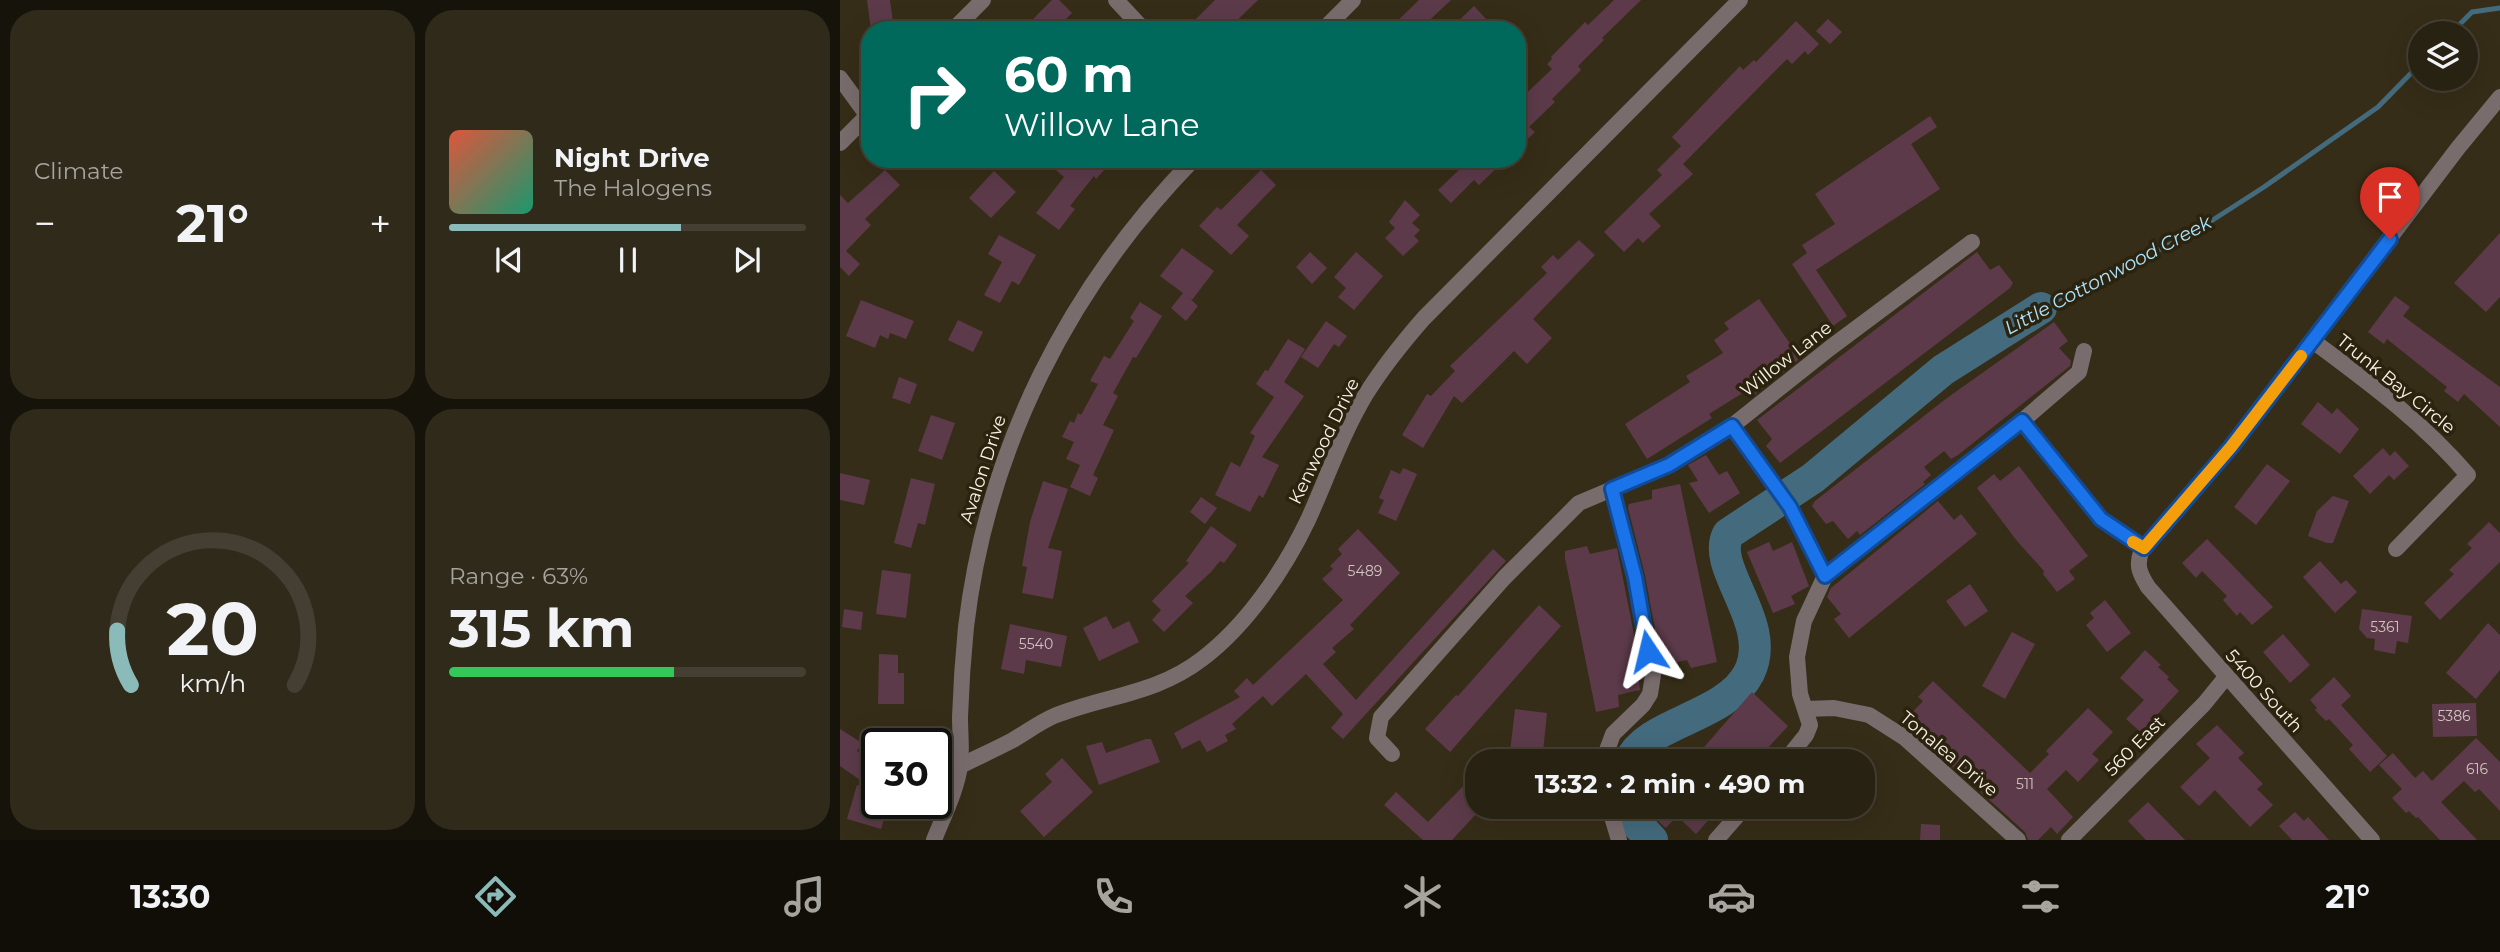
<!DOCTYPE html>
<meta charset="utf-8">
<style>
:root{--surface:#282212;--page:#302a1b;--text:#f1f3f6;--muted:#a5a49f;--line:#443f32;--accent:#8bbbb9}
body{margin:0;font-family:Montserrat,sans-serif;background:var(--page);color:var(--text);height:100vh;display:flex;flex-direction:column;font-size:26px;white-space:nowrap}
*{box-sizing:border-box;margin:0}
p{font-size:23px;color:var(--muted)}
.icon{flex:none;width:38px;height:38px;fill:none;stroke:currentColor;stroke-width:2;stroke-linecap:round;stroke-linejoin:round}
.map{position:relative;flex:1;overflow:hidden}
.panel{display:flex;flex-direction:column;gap:10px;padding:10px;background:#16130a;width:840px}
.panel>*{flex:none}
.guide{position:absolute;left:21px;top:21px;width:665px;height:147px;border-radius:28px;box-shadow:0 7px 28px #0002,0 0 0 2px var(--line);background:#00695c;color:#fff;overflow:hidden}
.buttons{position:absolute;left:1568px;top:21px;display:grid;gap:14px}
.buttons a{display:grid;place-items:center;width:70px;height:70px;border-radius:50%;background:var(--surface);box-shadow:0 7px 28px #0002,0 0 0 2px var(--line);font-size:35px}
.speed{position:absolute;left:21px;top:728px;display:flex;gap:14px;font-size:35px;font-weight:700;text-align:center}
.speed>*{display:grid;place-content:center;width:91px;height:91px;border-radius:50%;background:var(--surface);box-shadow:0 7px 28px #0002,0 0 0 2px var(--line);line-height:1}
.speed .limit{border:4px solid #111;border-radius:10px;background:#fff;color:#111}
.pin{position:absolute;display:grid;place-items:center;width:60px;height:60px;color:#fff;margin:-72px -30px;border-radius:50% 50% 50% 0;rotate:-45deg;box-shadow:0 0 7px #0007}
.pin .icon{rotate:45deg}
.me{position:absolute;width:77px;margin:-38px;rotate:350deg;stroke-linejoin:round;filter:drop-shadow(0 0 5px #0008)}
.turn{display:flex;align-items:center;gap:24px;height:147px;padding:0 28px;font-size:32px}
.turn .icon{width:91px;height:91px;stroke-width:2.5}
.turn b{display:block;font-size:49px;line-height:60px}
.big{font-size:52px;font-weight:700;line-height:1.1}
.panel .card{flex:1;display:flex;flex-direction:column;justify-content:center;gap:10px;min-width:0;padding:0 24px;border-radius:28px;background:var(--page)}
.panel .dial{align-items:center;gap:0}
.dial svg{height:182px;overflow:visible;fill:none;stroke:var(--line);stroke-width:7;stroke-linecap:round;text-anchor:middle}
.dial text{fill:var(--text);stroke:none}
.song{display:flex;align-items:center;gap:21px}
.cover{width:84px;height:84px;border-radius:10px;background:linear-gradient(135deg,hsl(10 70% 55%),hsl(160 70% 35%))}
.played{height:7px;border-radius:4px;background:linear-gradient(90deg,var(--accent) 65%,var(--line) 65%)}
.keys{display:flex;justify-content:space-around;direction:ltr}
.heat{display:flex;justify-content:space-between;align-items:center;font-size:38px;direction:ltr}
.charge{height:10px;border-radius:5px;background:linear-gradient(90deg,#34c759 63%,var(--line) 0)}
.panel .tiles{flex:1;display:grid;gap:10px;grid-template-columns:repeat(2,1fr)}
.trip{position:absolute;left:625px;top:749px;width:410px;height:70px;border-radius:28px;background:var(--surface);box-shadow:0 7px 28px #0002,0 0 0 2px var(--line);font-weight:700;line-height:70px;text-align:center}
.tab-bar{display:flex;height:112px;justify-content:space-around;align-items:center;background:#100e07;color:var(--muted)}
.tab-bar .icon{width:49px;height:49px}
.tab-bar .current{color:var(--accent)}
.tab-bar b{font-size:32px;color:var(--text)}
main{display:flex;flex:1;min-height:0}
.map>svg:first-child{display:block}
</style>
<main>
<section class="panel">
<div class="tiles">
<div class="card"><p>Climate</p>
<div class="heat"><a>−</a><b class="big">21°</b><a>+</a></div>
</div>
<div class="card">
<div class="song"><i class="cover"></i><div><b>Night Drive</b><p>The Halogens</p></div></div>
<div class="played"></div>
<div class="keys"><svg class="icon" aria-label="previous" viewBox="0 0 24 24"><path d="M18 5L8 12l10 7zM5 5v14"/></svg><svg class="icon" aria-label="pause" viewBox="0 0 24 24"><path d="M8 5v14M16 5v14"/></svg><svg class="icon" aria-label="next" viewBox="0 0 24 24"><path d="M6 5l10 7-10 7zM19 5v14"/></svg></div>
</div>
<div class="card dial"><svg viewBox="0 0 100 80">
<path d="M14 69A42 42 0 1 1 86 69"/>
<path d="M14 69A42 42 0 0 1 8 45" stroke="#8bbbb9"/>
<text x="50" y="56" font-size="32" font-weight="700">20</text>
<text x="50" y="72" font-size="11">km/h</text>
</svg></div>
<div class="card"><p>Range · 63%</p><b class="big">315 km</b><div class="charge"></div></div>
</div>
</section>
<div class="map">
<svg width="1660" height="840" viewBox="0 0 1660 840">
<rect width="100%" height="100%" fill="#362d18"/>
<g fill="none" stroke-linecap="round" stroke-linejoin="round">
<!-- stream -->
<g stroke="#436b7d" stroke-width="5">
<path d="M1611,33l21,-21 28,-4"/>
<path d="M1201,308l150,-74 73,-47 114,-80 42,-43"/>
</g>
<!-- river -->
<g stroke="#436b7d" stroke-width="32">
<path d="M790,761c16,-39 96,-43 119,-88 25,-50 -39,-104 -21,-139l85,-56 130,-108 98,-62"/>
<path d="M789,807l8,17 15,16"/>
</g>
</g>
<!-- building -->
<g fill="#5c3a4a">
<path d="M27,0h23l4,30h-23z"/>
<path d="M212,0h7l13,13 -17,17h-33z"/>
<path d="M375,0h43l-31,30h-42z"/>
<path d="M579,0h32l-32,30h-31z"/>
<path d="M774,0h27l-39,38 2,2 -26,26 3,4 -29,29 3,3 -26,25 6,5 -18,17v-47l35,-33 -5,-5 5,-5 -1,-2 34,-35 3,3z"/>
<path d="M634,6l14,15 -10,9h-29z"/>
<path d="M988,19l14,13 -12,12 -14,-13z"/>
<path d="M956,21l23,23 -11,11 -3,-4 -13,13 -5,-5 -104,105 10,10 -44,40 12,12 -18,17 -5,-5 -14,14 -20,-20 58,-57 -5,-5 24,-24 -9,-9 68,-71 3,4 11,-10 2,2z"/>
<path d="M1090,116l7,11 -26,17 29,45 -124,81 31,46 -14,10 -41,-62 15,-11 -5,-8 33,-21 -20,-30z"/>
<path d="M203,159h71l-18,20 -2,-3 -24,30 5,3 -16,21 -23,-17 28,-36z"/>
<path d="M614,159h52l-27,26 -5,-5 -23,23 -13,-13 24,-23z"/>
<path d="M45,170l15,15 -35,34 6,6 -25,26 14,13 -11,12 -9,-9v-72l8,8z"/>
<path d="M421,170l15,15 -39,40 12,11 -18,19 -32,-29 18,-19 4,3z"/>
<path d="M154,171l22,21 -25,26 -22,-20z"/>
<path d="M565,200l15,15 -8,8 8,7 -6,6 5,5 -16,15 -18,-18 10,-10 -6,-6z"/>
<path d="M1660,233v64l-14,15 -32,-29z"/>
<path d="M159,235l37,20 -17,30 -7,-4 -12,22 -16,-8 18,-33 -14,-8z"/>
<path d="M739,240l16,15 -62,64 19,19 -25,26 -13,-13 -52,52 -8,-7 -31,52 -21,-13 25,-41 4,2 24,-25 -5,-5 97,-93 -6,-6 12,-12 5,5z"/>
<path d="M342,248l32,23 -22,29 -4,-3 10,9 -12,15 -15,-13 12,-15 -23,-17z"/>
<path d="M470,252l17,16 -15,16 -16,-17z"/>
<path d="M516,252l27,24 -29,34 -16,-13 8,-9 -12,-11z"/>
<path d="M1137,252l13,18 9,-5 14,18 -3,5 -230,175 -14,-17 6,-7 -15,-19z"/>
<path d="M1555,296l15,11 -7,9 97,71v40l-36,-33 -6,8 -14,-11 3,-4 -60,-48 -3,5 -16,-12z"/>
<path d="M919,299l41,59 -47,38 -4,-7 -40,25 3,4 -65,41 -22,-35 65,-42 -4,-6 37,-23 -9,-13 15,-11 -5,-6z"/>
<path d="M21,300l53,21 -8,18 -16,-6 -2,6 -8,-4 -5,13 -29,-12z"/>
<path d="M300,302l22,14 -26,42 -3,-1 -20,36 5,3 -15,29 11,5 -21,45 5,3 -8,18 -20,-9 10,-22 -14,-6 8,-17 -12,-5 8,-16 4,2 4,-10 3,2 17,-31 -8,-3 14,-25 6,3 24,-38 -4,-3z"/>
<path d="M118,320l25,12 -10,20 -25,-12z"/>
<path d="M486,321l21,15 -8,11 -5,-3 -16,24 -17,-11z"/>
<path d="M1214,322l14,19 -9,7 12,13 -1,5 -112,89 -7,4 -7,-8 -20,16 7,8 -8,7 2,2 -65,51 -3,-4 -9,8 -15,-18 -7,3 -14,-18 3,-5 132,-103z"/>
<path d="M448,339l17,10 -21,33 20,14 -42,61 17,8 -16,33 -4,-3 -9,17 -35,-17 16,-33 9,5 15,-31 -5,-3 24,-36 -18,-13 9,-14 3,1z"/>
<path d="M59,377l18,7 -7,20 -18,-6z"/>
<path d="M1478,402l14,12 5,-6 22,21 -19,25 -39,-30z"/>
<path d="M91,415l24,8 -13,37 -24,-9z"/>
<path d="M1543,448l7,8 5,-5 14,15 -15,14 -5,-5 -19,19 -17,-18z"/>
<path d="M866,455l13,20 8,-4 13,22 -31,20 -20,-30 9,-2 -10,-16z"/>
<path d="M1427,464l23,17 -34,44 -22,-18z"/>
<path d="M1179,466l69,90 -19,15 6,8 -18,13 -14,-18 1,-3 -27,-30 -40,-53 17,-14 6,7z"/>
<path d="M563,468l14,6 -21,47 -18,-8 6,-13 -5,-2 12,-28 9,4z"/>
<path d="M0,473l30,7 -6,25 -24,-5z"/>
<path d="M71,478l24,6 -10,41 -7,-2 -7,25 -17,-5z"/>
<path d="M203,481l25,8 -20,59 14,3 -9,48 -31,-6 5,-26 -5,-1 8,-44z"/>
<path d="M840,484l37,178 -26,6 -4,-8 -23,5 -3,-3 -16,-87 -17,-67 1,-4 23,-5v-9z"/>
<path d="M1493,496l16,5 -16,42h-6l-19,-7 9,-25z"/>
<path d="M361,497l16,11 -12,16 -15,-12z"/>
<path d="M1098,501l16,19 7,-6 16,20 -128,104 -15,-19 7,-5 -14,-17 4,-9z"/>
<path d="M1649,522l11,11v29l-60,58 -16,-17 30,-29 -5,-4 23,-22 -5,-4z"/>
<path d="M371,526l26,19 -13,18 -4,-2 -9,11 -26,24 8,7 -29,29 -12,-12 9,-10 -9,-9 37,-38 -3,-2z"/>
<path d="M518,529l42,44 -50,52 4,4 -22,19 4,4 -13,12 33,36 137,-151 13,12 -163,178 -12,-11 12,-14 -37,-40 -34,32 -9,-10 -31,28 4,5 -11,6 3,6 -21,11 -7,-12 -18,9 -8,-16 66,-36 -6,-6 13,-13 6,7 90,-85 -21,-21 11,-10 -3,-3 12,-12 -4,-5z"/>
<path d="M1367,539l66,68 -21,18 -12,-13 -3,4 -14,-16 4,-4 -25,-25 -6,7 -14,-15z"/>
<path d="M929,542l4,9 19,-9 17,44 -18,10 4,8 -22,9 -26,-61z"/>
<path d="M747,546l3,8 27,-6 23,117h-3l3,25 -22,5 1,12 -23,5 -31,-154v-7z"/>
<path d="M1480,561l21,23 5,-4 11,12 -22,21 -32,-36z"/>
<path d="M42,570l29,4 -5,44 -30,-4z"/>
<path d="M1130,584l18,27 -23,16 -19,-26z"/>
<path d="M1265,600l26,33 -24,19 -21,-27 8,-7 -4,-5z"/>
<path d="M699,605l22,21 -111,126 -25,-23 31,-34 2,1z"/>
<path d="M4,609l19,3 -2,18 -19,-3z"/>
<path d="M1522,609l50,7 -4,27 -11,-2 -2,13 -21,-4 1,-11 -8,-1 -8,-9z"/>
<path d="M266,616l7,13 16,-8 10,21 -40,19 -16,-33z"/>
<path d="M1648,623l12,12v35l-24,29 -30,-26z"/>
<path d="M170,624l57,12 -6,31 -35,-7 -2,14 -23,-5z"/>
<path d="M1172,632l23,12 -30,55 -23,-13z"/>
<path d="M1443,634l27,31 -20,18 -27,-31z"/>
<path d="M1305,650l16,15 -3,2 11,10 -2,2 12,12 -23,25 4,4 -15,16 -19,-17 18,-19 -24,-22z"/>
<path d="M39,654l19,1v18h6v31h-26z"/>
<path d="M1494,677l17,19 -10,9 46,51 -17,16 -21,-23 4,-4 -24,-26 -3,2 -11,-11 2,-2 -7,-8z"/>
<path d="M1093,681l97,92 19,-19 -3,-3 42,-43 25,24 -21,22 7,6 -21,22 -12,-12 -19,19 26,28 -16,17 -6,-7 -13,13h-10l-3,-8 -91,-82 -29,-30 18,-19 -5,-4z"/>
<path d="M912,692l36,34 -32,35h-64z"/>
<path d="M1636,703l1,33 -44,1 -1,-33z"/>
<path d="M675,709l32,4 -5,48h-33z"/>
<path d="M1377,725l27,28 -6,5 25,26 -6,5 16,16 -23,22 -35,-37 -16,16 -19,-19 30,-29 -14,-14z"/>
<path d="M0,729l22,14 -5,8 15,11 -12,18 -20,-14z"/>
<path d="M1636,738l24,24v49l-21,-22 -4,3 -11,-11 -23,21 36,38h-37l-22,-23 -2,1 -7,-7 -3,2 -14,-15 10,-9 -23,-24 14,-12 22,25 8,-7 9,10z"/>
<path d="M306,739h5l9,23 -61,23 -13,-39 16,-4 4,11z"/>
<path d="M222,758l31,34 -49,45 -24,-26 32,-29 -7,-8z"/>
<path d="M637,772v41l-25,27h-29l-39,-35 12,-13 32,30z"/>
<path d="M17,785l20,6v12h12l-8,26 -34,-10z"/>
<path d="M1308,802l37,38h-39l-18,-19z"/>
<path d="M802,807h78l-24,27 -19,-18 -11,12z"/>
<path d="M1455,812l9,9 4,-4 21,23h-37l-13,-14z"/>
<path d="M1081,824l19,1v15h-20z"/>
</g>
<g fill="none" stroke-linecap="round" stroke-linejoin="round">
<!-- minor -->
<g stroke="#796c6d" stroke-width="16">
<path d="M276,0l28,30"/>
<path d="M113,30l30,-30"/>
<path d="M483,30l30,-30"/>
<path d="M0,78l27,37"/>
<path d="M0,143l30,-30"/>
<path d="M1473,341c55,41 110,81 155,134l-72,74"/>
<path d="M1182,421l79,98 43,29"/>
<path d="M892,426l58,81 35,69"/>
<path d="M966,709l28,-1 35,7 36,23 113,102"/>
<path d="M552,754l-15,-16 4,-21 123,-139 75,-75 90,-38 63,-39 98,-78 142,-106"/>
<path d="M763,761l10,-27 30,-29 7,-11 3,-19 -18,-98 -23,-88"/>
<path d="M945,761l21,-26 4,-10 -10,-31 -3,-37 7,-36 21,-45 197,-155 57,-49 5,-21"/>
<path d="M120,766c18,-9 36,-17 53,-26 14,-8 27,-18 41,-24 52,-21 101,-21 148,-57 45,-34 82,-89 106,-139 19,-42 34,-86 58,-126 17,-27 37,-52 58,-76l316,-318"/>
<path d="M769,807l10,33"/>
<path d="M94,840c9,-23 23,-50 26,-75 2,-15 0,-32 0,-48 1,-29 3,-60 6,-90 21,-179 103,-340 228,-468"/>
<path d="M876,840l29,-33"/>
<path d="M1229,840l135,-136 22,-27"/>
<path d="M1532,840l-224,-253c-8,-13 -12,-21 -7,-35l90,-105 227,-299 42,-51"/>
</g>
</g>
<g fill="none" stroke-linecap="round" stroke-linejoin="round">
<defs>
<path id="route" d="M808,651l-13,-74 -23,-88 57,-24 63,-39 58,81 35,69 197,-155 79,98 43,29 87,-101 159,-208"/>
</defs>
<!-- route casing -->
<use href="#route" stroke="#114b97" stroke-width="18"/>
<!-- route -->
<use href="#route" stroke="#1a73e8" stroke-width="12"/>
<!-- slow -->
<path stroke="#f59e0b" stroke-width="12" d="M1293,542l11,6 87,-101 70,-91"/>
</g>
<g text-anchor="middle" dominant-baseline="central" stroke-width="7" stroke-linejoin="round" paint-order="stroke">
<!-- number labels -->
<g font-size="14" fill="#d1c4bf">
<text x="525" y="571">5489</text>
<text x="1545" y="627">5361</text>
<text x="196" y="644">5540</text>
<text x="1614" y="716">5386</text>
<text x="1637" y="769">616</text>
<text x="1185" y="784">511</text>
</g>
<!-- street labels -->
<g font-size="18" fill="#f8f2e6" stroke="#2c230f">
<text transform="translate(946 359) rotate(-38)">Willow Lane</text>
<text transform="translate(1556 384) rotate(39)">Trunk Bay Circle</text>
<text transform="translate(484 441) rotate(-64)">Kenwood Drive</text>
<text transform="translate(143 469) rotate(-72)">Avalon Drive</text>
<text transform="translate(1424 691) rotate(48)">5400 South</text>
<text transform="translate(1295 746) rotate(-45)">560 East</text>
<text transform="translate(1109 754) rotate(40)">Tonalea Drive</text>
</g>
<!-- water labels -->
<g font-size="19" font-style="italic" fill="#ace4fd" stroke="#2c230f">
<text transform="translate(1268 275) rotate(-28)">Little Cottonwood Creek</text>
</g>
</g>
</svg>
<div class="buttons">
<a><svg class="icon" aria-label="layers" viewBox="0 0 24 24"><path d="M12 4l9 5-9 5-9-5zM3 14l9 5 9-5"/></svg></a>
</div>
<div class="speed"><div class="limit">30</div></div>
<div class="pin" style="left:1550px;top:239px;background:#d93025"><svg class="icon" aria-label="arrive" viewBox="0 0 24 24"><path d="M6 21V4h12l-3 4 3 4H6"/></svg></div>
<svg class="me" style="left:808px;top:651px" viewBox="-20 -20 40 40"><path d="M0-17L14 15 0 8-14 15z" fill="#1a73e8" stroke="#fff" stroke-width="4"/></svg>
<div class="trip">13:32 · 2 min · 490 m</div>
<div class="guide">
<div class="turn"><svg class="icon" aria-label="right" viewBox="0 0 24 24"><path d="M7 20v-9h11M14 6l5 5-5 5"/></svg><div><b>60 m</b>Willow Lane</div></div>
</div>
</div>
</main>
<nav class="tab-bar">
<b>13:30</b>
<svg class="icon current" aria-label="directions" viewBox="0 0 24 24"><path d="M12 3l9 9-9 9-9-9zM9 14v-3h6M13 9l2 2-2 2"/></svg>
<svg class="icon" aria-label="music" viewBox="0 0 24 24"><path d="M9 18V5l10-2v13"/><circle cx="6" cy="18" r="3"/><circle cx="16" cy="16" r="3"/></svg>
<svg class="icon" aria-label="phone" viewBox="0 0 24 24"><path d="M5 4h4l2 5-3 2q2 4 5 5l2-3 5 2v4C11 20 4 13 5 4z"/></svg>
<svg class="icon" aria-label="climate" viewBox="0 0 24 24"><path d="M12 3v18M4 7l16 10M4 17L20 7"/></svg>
<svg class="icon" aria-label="car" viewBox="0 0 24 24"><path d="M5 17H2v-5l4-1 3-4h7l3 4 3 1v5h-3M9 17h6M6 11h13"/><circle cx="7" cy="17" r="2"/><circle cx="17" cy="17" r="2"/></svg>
<svg class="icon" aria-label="filters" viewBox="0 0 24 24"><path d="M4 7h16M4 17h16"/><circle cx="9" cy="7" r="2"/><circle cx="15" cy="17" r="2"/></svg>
<b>21°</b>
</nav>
